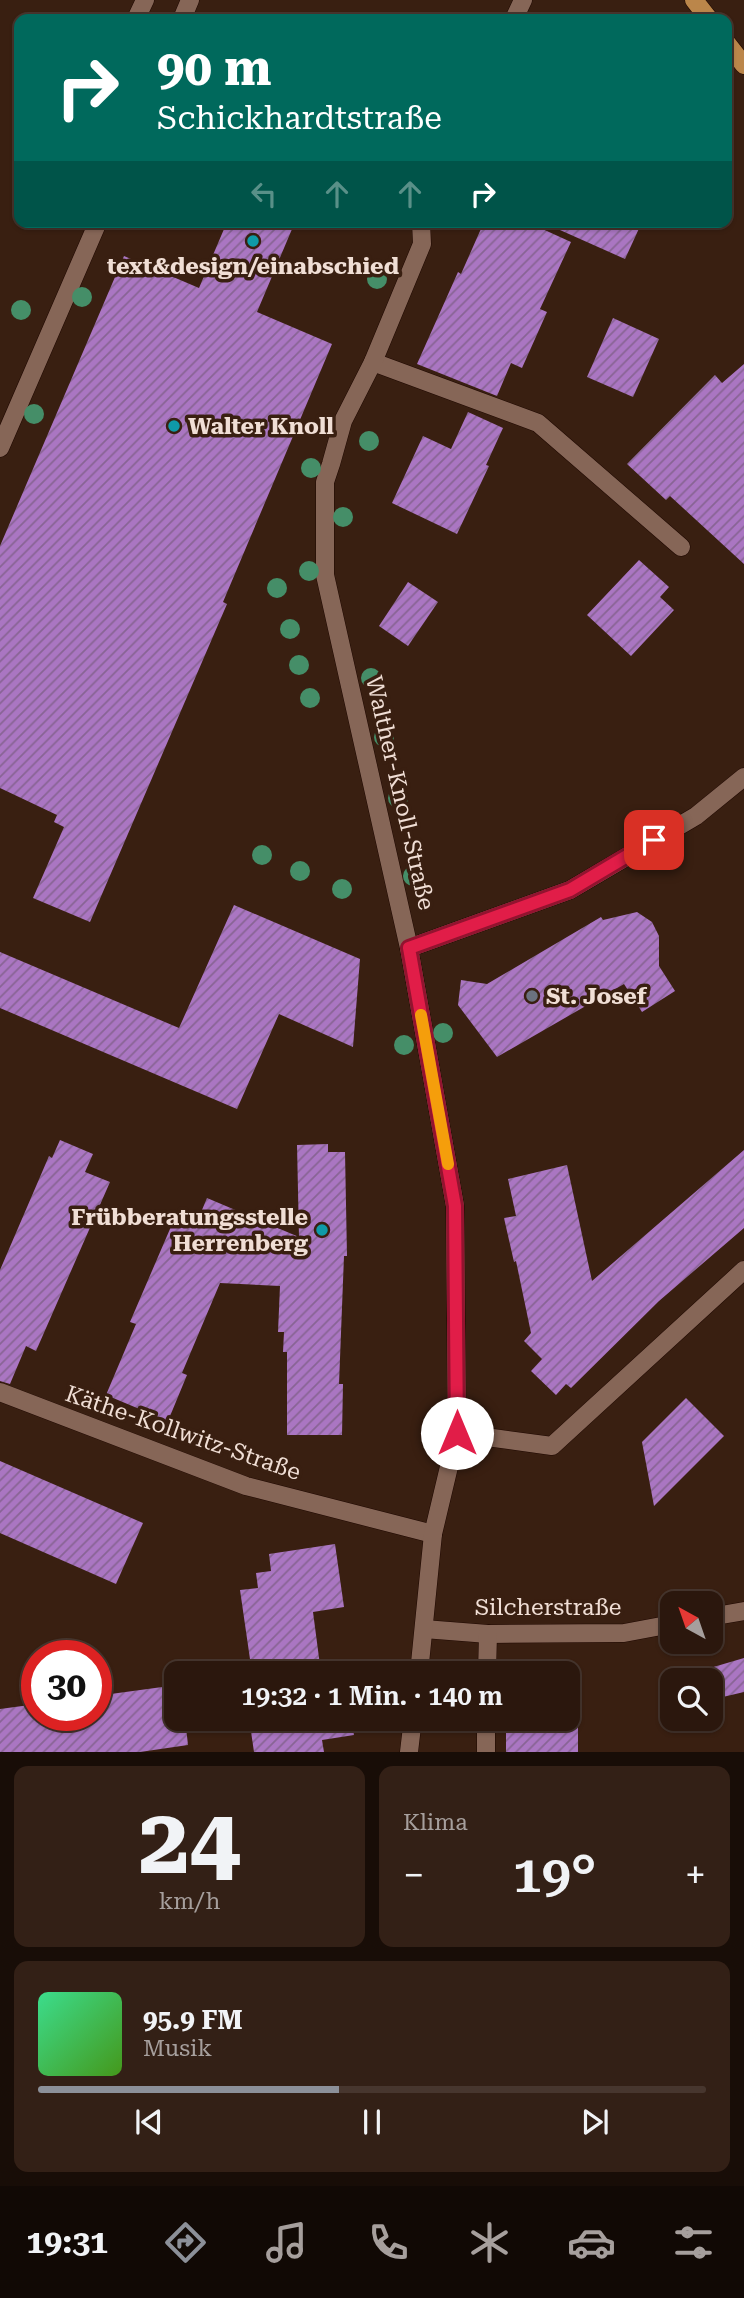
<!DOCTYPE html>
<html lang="de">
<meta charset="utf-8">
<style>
:root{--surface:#2b170d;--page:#332016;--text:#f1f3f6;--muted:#a69f9d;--line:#47362e;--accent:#8c9099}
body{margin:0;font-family:"Roboto Serif",serif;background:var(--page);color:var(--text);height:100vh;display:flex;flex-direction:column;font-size:26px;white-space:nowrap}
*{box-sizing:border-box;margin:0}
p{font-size:23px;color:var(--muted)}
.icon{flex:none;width:38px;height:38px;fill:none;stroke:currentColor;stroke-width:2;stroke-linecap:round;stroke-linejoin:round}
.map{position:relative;height:1752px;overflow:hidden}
.sheet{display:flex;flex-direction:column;gap:14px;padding:14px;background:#180d07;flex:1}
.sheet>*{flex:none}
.guide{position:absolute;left:14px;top:14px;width:718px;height:214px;border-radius:14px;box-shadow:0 2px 5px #0004,0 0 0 2px var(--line);background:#00695c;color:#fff;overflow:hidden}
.needle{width:46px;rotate:320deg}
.fabs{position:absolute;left:660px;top:1591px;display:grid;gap:14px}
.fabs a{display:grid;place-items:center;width:63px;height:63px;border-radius:14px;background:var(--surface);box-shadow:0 2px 5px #0004,0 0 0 2px var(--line);font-size:35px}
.speed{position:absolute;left:21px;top:1640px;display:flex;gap:14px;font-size:35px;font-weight:700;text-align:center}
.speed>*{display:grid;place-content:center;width:91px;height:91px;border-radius:50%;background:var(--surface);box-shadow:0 2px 5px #0004,0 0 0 2px var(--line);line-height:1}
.speed .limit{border:10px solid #d22;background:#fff;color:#111}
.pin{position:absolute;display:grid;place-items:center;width:60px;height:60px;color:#fff;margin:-30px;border-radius:14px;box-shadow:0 4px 10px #0006}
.me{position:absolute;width:77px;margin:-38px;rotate:0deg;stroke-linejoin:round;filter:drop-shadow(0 0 5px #0008)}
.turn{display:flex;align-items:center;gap:24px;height:147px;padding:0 28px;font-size:32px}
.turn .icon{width:91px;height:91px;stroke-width:2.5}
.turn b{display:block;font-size:49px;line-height:60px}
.lanes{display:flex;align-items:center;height:66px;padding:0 28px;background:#0003;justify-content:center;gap:35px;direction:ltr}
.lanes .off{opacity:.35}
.big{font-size:52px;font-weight:600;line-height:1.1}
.sheet .widget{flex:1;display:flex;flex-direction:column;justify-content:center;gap:10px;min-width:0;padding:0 24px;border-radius:14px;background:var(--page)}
.sheet .dial{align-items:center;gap:0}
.dial b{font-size:91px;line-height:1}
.song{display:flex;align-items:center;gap:21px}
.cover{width:84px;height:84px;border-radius:10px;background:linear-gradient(135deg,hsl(150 70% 55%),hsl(100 70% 35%))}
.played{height:7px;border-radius:4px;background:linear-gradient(90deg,var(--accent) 45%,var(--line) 45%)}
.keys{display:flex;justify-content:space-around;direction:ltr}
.heat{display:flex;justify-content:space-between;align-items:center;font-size:38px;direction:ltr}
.sheet .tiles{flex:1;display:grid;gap:14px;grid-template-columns:1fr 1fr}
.widget:last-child{grid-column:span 2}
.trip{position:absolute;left:164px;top:1661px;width:416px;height:70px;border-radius:14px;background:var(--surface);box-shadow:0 2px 5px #0004,0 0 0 2px var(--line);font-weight:600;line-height:70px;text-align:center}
.tabs{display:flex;height:112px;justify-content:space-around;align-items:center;background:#110905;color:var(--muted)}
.tabs .icon{width:49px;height:49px}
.tabs .on{color:var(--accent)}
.tabs b{font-size:32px;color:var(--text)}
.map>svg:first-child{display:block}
</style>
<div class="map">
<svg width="744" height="1752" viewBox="0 0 744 1752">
<defs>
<pattern id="building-hatch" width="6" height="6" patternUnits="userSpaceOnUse" patternTransform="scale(1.75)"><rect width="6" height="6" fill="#aa76c2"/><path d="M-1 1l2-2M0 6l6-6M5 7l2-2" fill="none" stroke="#886494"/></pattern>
</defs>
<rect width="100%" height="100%" fill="#391f11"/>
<!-- building -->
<g fill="url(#building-hatch)">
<path d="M227,222h68l-38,90 75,32 -109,258 4,2 -137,318 -57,-24 31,-71 -10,-5 3,-7 -57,-27v-242l124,-290 75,32z"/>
<path d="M484,222h43l44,20 -31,67 7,3 -25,56 -11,-5 -14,33 -80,-32 41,-92 3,2z"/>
<path d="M542,222h100l-17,37z"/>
<path d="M613,318l46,21 -26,58 -46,-20z"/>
<path d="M744,364v200l-74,-68 -4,4 -39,-36 88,-89 7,8z"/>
<path d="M468,412l35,16 -17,37 3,1 -32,68 -65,-31 31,-67 28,13z"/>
<path d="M639,560l30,27 -9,10 14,13 -43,46 -44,-41z"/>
<path d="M408,582l30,20 -30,44 -29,-20z"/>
<path d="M234,905l126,54 -7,88 -74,-33 -42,95 -237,-101v-56l179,76z"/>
<path d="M637,912l15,10 7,14v30l16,25 -33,21 -18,-28 -127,73 -39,-52 3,-25 26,4 114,-67 2,3z"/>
<path d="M60,1140l33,14 -8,18 25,10 -74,169 -10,-5 -16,38 -10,-3v-111l49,-114 3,2z"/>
<path d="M328,1144v8h17l2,104h-3l-5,128h4l-1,51h-55v-83h-4l1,-20h-6l2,-46 -60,-3 -38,90 5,2 -19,46 -62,-26 30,-71 -6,-2 49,-114 20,9 8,-19 92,39 -2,-92z"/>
<path d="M744,1150v78l-85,73 -88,87 -5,-4 -10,11 -25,-24 11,-12 -18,-18 7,-8 -15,-72 -2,1 -10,-44 12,-2 -8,-37 59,-14 25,116z"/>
<path d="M686,1398l38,38 -70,70 -12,-64z"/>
<path d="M0,1461l143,62 -27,61 -116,-51z"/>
<path d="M335,1544l9,63 -31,5 8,61h-69l-12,-83 18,-2 -2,-15 15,-2 -2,-17z"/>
<path d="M744,1658v34l-34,8v-32z"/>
<path d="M177,1685v33h8l3,27 -48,7h-140v-43l37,-5v11h59v-19z"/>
<path d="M249,1718h102l3,17 -32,5 2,12h-70z"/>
<rect x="506" y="1718" width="72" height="34"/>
</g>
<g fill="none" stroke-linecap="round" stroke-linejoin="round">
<defs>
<g id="minor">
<path d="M136,19l9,-19"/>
<path d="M182,19l8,-19"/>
<path d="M514,19l9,-19"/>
<path d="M373,362l165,61 143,124"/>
<path d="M0,448l98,-226"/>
<path d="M409,948l161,-58 126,-74 48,-39"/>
<path d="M0,1392l246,94 187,48"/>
<path d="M457,1433l95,13 192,-176"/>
<path d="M710,1617l34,-6"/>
<path d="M424,1629l64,5 136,-1 48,-9"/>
<path d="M419,1673l14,-139 24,-101 -2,-227 -46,-258 -84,-373v-93l6,-18 12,-43 30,-59 49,-118 -1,-22"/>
<path d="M487,1673l1,-39"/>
<path d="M409,1752l4,-34"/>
<path d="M486,1752v-34"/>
</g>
<g id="major">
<path d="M694,0l15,19"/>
<path d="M726,42l18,23"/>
</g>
</defs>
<!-- minor casing -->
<use href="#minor" stroke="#1f0800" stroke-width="19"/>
<!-- major casing -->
<use href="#major" stroke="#1f0800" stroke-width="19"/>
<!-- minor -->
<use href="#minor" stroke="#866657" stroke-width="18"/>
<!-- major -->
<use href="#major" stroke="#bb864a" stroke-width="18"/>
</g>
<!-- trees -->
<g fill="#458e68">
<circle cx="377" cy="279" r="10"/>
<circle cx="82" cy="297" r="10"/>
<circle cx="21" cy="310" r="10"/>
<circle cx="34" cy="414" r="10"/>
<circle cx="369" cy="441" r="10"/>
<circle cx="311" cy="468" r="10"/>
<circle cx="343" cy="517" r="10"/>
<circle cx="309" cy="571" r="10"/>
<circle cx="277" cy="588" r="10"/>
<circle cx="290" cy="629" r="10"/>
<circle cx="299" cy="665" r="10"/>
<circle cx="371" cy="678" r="10"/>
<circle cx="310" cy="698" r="10"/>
<circle cx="384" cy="737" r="10"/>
<circle cx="398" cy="798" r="10"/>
<circle cx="262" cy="855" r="10"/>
<circle cx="300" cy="871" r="10"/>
<circle cx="413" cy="876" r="10"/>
<circle cx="342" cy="889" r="10"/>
<circle cx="443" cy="1033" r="10"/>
<circle cx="404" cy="1045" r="10"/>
</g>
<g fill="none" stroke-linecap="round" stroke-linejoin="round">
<defs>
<path id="route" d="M457,1433l-2,-227 -46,-258 161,-58 84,-50"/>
</defs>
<!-- route casing -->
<use href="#route" stroke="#92132f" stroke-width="18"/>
<!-- route -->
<use href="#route" stroke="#e11d48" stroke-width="12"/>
<!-- slow -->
<path stroke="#f59e0b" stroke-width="12" d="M421,1015l27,149"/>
</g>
<!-- markers -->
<g fill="#0f9aa8" stroke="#391f11" stroke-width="2.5">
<circle cx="253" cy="241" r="7"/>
<circle cx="174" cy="426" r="7"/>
<circle cx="322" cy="1230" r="7"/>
</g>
<circle fill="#6b7280" stroke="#391f11" stroke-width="2.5" cx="532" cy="996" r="7"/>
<g text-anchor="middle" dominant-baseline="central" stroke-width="7" stroke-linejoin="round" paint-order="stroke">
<!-- poi labels -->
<g font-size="23" font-weight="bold" fill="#f0ded5" stroke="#391f11" text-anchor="start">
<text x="253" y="266" text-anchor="middle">text&amp;design/einabschied</text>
<text x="188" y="426">Walter Knoll</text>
<text x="546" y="996">St. Josef</text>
<text x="308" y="1217" text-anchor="end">Frübberatungsstelle<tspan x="308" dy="26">Herrenberg</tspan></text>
</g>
<!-- street labels -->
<g font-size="23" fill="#f0ded5" stroke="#391f11">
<text transform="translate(400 793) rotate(77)">Walther-Knoll-Straße</text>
<text transform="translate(183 1433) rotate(19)">Käthe-Kollwitz-Straße</text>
<text x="548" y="1607">Silcherstraße</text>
</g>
</g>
</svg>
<div class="fabs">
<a><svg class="needle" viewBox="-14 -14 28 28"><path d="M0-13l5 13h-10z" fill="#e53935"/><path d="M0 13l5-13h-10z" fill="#a69f9d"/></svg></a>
<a><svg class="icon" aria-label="search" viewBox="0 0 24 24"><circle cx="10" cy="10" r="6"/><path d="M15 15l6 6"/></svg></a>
</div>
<div class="speed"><div class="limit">30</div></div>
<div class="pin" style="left:654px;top:840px;background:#d93025"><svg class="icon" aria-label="arrive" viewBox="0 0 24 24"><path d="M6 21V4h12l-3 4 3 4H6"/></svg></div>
<svg class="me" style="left:457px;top:1433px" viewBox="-20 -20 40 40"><circle r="19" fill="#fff"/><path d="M0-13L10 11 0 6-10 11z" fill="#e11d48"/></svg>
<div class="trip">19:32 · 1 Min. · 140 m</div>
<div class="guide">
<div class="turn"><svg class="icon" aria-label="right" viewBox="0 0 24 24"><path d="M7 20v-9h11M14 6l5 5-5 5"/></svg><div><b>90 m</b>Schickhardtstraße</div></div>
<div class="lanes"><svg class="icon off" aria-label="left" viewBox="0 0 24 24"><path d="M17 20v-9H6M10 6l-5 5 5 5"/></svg><svg class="icon off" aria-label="ahead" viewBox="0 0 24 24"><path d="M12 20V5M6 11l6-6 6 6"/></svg><svg class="icon off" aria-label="ahead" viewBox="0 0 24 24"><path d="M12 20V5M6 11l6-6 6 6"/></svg><svg class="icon" aria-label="right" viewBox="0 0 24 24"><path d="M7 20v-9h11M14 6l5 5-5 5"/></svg></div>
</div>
</div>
<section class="sheet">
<div class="tiles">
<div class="widget dial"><b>24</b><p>km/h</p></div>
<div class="widget"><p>Klima</p>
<div class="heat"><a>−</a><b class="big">19°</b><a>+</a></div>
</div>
<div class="widget">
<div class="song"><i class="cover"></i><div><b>95.9 FM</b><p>Musik</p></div></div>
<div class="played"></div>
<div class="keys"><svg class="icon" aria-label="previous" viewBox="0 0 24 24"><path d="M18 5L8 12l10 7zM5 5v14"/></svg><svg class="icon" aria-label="pause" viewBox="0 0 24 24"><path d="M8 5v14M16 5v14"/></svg><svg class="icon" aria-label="next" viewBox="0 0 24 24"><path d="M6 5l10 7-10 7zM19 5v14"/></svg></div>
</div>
</div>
</section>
<nav class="tabs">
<b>19:31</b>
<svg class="icon on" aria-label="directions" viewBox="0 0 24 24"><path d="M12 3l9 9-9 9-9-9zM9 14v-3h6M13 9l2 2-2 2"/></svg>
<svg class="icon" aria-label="music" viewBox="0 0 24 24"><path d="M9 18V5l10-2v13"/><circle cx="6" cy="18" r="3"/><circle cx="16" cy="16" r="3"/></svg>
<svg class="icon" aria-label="phone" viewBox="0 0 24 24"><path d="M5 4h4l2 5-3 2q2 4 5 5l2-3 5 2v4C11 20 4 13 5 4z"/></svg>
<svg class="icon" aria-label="climate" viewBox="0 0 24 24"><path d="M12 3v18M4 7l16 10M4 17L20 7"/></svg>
<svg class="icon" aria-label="car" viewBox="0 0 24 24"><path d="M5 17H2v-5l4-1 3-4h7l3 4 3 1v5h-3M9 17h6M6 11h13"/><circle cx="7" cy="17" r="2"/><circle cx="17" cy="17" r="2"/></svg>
<svg class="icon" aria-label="filters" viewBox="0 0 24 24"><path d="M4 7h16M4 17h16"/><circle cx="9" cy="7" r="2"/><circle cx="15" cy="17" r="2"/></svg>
</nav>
